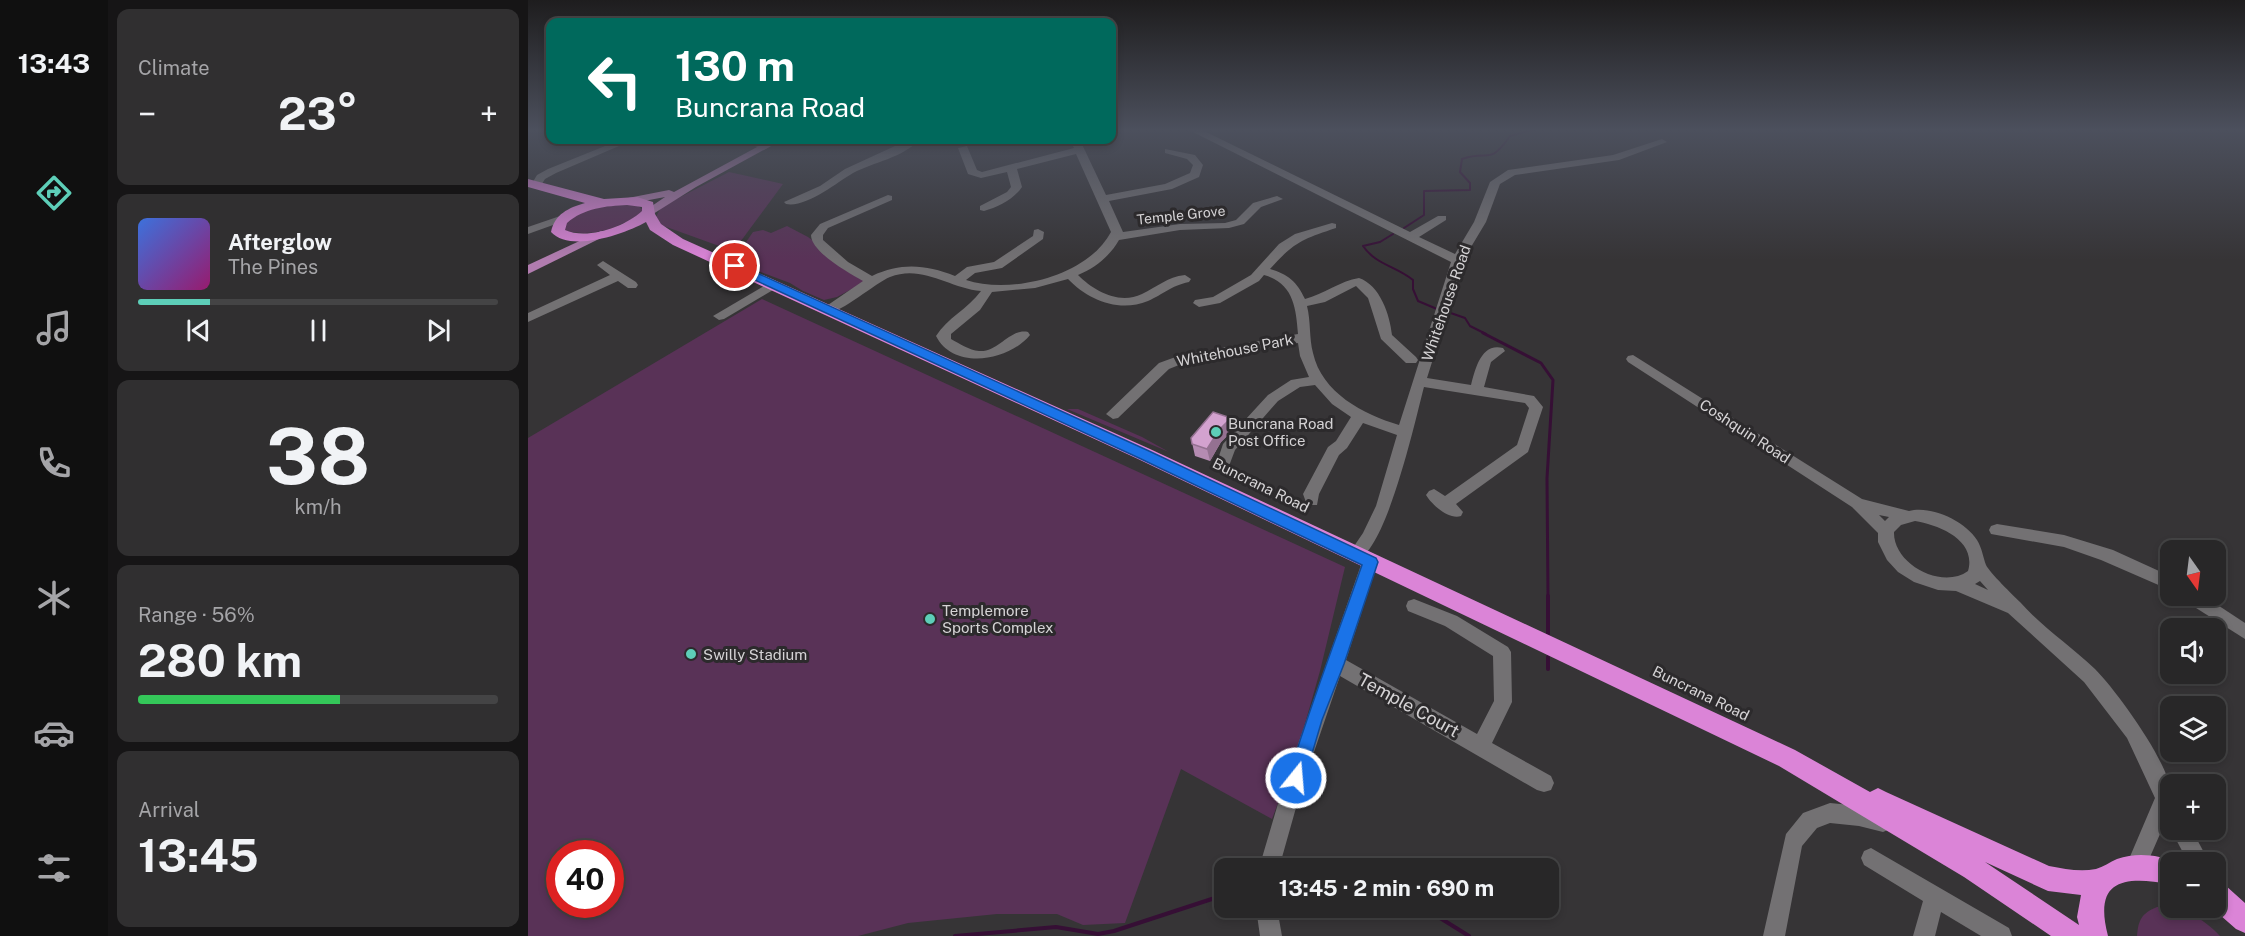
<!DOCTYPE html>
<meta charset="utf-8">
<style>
:root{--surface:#282728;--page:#302f30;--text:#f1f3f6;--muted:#a5a5a8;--line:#444445;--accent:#5dceb8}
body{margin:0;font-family:"Public Sans",sans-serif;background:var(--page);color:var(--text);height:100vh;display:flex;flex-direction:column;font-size:22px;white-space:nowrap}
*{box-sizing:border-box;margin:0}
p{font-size:20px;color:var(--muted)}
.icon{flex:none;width:33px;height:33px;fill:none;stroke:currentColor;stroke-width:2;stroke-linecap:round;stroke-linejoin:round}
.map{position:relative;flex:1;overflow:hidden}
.details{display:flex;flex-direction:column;gap:9px;padding:9px;background:#161516;width:420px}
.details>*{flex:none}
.hud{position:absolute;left:18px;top:18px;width:570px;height:126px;border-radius:12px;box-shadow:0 3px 9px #0003,0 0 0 2px var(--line);background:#00695c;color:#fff;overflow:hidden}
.needle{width:39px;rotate:166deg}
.buttons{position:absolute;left:1632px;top:540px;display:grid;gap:12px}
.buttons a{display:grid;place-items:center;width:66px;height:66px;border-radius:12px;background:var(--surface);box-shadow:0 3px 9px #0003,0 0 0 2px var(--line);font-size:30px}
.speed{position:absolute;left:18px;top:840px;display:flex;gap:12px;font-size:30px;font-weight:700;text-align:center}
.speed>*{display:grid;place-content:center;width:78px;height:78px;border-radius:50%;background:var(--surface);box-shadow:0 3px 9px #0003,0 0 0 2px var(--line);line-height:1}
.speed .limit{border:9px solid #d22;background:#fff;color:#111}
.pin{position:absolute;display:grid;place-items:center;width:51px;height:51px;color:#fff;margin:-26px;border:3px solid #fff;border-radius:50%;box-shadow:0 2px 6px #0007}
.me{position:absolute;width:66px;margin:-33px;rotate:17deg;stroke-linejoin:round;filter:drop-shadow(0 0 4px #0008)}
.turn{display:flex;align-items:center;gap:21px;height:126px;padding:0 30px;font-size:27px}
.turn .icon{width:78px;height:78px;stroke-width:2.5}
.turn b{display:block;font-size:42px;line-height:51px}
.big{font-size:45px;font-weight:700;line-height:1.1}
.details .widget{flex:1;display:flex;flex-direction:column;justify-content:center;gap:9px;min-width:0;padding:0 21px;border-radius:12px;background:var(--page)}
.details .dial{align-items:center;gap:0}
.dial b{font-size:78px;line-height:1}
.song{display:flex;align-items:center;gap:18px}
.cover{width:72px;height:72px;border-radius:9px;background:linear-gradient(135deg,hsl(220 70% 55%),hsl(320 70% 35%))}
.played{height:6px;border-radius:3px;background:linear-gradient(90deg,var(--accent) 20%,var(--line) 20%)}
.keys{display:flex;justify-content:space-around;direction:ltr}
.heat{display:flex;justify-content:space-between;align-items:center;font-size:33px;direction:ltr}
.charge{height:9px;border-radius:4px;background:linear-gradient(90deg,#34c759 56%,var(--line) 0)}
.trip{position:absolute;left:686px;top:858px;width:345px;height:60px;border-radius:12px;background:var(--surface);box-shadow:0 3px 9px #0003,0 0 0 2px var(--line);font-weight:700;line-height:60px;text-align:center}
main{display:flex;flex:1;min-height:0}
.tab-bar{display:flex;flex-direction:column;width:108px;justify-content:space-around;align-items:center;background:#101010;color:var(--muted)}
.tab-bar .icon{width:42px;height:42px}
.tab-bar .active{color:var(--accent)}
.tab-bar b{font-size:27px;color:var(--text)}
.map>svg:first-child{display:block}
</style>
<main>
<nav class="tab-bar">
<b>13:43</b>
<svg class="icon active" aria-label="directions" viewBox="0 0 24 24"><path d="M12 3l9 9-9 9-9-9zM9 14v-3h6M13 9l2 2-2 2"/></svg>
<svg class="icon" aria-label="music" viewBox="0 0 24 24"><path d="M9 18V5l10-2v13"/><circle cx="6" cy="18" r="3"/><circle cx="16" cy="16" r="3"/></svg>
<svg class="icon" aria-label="phone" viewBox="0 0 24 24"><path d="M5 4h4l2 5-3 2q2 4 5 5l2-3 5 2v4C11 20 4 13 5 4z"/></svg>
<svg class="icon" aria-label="climate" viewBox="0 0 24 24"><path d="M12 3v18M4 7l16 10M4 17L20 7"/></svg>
<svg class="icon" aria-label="car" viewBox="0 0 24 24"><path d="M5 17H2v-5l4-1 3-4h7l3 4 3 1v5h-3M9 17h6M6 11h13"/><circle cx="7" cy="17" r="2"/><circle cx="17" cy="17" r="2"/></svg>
<svg class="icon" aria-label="filters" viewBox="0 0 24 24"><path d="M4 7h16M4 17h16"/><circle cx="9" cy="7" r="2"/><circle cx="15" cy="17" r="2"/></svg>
</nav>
<section class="details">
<div class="widget"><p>Climate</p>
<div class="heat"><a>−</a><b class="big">23°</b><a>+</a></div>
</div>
<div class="widget">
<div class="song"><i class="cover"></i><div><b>Afterglow</b><p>The Pines</p></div></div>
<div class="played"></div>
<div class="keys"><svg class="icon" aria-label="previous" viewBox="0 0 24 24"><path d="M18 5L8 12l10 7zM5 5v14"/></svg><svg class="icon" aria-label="pause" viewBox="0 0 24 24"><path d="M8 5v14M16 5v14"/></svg><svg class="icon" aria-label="next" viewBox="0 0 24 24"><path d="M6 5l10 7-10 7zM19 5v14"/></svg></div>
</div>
<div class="widget dial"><b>38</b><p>km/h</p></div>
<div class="widget"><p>Range · 56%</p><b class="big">280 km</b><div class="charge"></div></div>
<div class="widget"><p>Arrival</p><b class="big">13:45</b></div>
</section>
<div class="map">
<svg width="1717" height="936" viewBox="0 0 1717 936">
<rect width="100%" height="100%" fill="#363436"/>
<!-- green -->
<g fill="#593257" fill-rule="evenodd">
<path d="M201,172l54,12 -48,65 -2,2 -72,-26 -5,-8 5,-10z"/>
<path d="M96,204l14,2 5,4 -1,3c-27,16 -48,25 -80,17l4,-10 24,-11z"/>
<path d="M259,226l21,11 56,42 -1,4 -26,14 -13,3 -21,-9 -13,-8 -32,-12 1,-5 -18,-8 3,-13 9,-13 10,-2 8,3z"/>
<path d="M234,299l583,268 -25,104 -24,84 -24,64 -91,-50 -56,154 -42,2 -26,-11h-60l-89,9 -50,13h-330v-498zM32,854h50v50h-50z"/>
<path d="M539,409h11l64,28 27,15z"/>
<path d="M1629,907c25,0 45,10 63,29h-83c1,-16 5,-23 20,-29z"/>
</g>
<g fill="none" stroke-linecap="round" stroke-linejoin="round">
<!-- stream-far2 -->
<g stroke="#360f35" stroke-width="2">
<path d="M876,228l20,-13v-24l46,-1v-7l-10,-11 2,-13c28,-10 26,8 48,-23l26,-7"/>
<path d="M865,234l-13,8 -17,4c13,19 33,20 50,34v9l5,12 19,8"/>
<path d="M917,311l20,7 5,8 16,8"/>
</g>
<!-- stream-far1 -->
<path stroke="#360f35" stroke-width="3" d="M955,333l58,30 12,17 -6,98 1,119"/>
<!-- stream -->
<g stroke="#360f35" stroke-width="4">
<path d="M1020,596v38"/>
<path d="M1020,657v12"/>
<path d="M810,868h6"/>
<path d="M896,908l45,28"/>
<path d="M427,936l101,-9 42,7 16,-3 110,-36"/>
</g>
<!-- minor -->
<g fill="#737173" fill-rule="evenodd">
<path d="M584,129h6l-6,4z"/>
<path d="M659,129h13l210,103 28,-16h8v4l-27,17 36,17 19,-32 16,-40 18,-12 105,-15 49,-16 5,3 -48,18 -104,15 -15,9 -14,38 -21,35 -38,121 44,7c4,-15 10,-43 32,-37l2,3 -14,11 -7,25 50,9 9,11 -15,45 -72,52 7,8 -2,4c-12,4 -29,-11 -35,-21l3,-4 5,-2 11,7 72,-51 12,-37 -4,-5 -101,-16c-7,25 -41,184 -74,173l-2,-5 15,-22 13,-27 21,-71 -34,-12 -16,25 -8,7 -20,39 -2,11h-10l-4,-11 25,-47 8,-6 15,-24 -19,-13 -17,-19 -15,2 -22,14 -43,49 -6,16h-10l-2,-4 6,-18 45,-49 23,-15 18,-3 -9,-21 -2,-13 -114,20 -15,6 -51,49 -5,1 -7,-5 53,-51 22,-8 117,-21c-2,-27 -5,-51 -34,-59l-5,6 -39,22 -21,4 -6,-4 2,-3 18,-3 38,-22 28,-31 16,-10 37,-11 4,1v4c-33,11 -42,14 -66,41 18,5 27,13 35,30 19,-5 35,-18 54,-21 21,7 31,37 33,57l24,22 2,3 -2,3h-10l-25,-24 -13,-41 -12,-12 -31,16 -18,4c4,16 2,32 6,47 9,40 50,61 86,72l52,-163z"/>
<path d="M92,140h13l-77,33 -11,6 -5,8h-8l-1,-2 6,-10 11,-6z"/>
<path d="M213,140h13l15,7 -5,3z"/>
<path d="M380,140h11c-17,18 -45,22 -66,33 -17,10 -47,35 -67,31l-2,-2 36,-16 25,-17z"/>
<path d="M542,140h10l26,55 59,-11 25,-11 3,-8 -6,-6 -22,-6v-4l30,6 8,10 -4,12 -27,12 -63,12 14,31 57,-8 45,-1 11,-3 17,-17 24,-7 6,3 -22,8 -17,17 -15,4 -49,2 -61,10c-9,16 -24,28 -41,35 16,16 41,30 64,19 15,-7 25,-17 43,-19l6,4 -2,3c-19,4 -25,12 -41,19 -29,12 -60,-1 -80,-22l-33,9 -43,4 -12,18 -29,24v5c9,5 18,11 28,12 19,2 31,-23 49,-19l2,3c-22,27 -77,35 -94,1 11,-18 32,-27 45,-45 -32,-3 -59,-27 -91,-14 -15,6 -52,39 -65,36l-1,-3 1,-3 38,-26c-14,-8 -52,-29 -52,-46l9,-11 68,-29 4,1v4l-64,28 -5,7v5l25,22 24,14c30,-14 54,-11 83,0l12,-9 27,-5 39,-26 1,-6 4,-1 6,3 -1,7 -41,29 -27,5 -9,7c45,15 122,-4 145,-48l-35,-78 -59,15 5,18c-8,12 -24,20 -38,24l-4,-1v-4l27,-14 4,-5 -4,-15 -26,6 -13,-4 -10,-26 9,-2 10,24 5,2 92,-24z"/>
<path d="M35,215l6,3 -2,2 -39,14v-7z"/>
<path d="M75,261l33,21 2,3 -2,3h-8l-10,-7 -90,41v-9l82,-38 -13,-10z"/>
<path d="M246,280l6,4 -2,3 -54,32 -5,1 -6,-4z"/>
<path d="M1105,355l229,144 47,12c22,-6 56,10 68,29 5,8 6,17 9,25 4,8 27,30 34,37 22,25 51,44 75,67 21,21 71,90 75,119 2,10 0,21 0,32l-3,-2 -24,55 -7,3 -7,-3 -3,-7 29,-68 -28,-60 -43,-56 -76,-69 -52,-22 -18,-1 -24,-8 -16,-10 -11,-12 -9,-18v-9l-26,-26 -224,-145 -2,-3 2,-3zM1351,515l10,2 -4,4zM1387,521c24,4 62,19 53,50 -26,19 -75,-7 -74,-39l7,-7zM1452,581l8,9 -13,-6z"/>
<path d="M1469,524l67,11 49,15 57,26v14l-69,-30 -37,-13 -73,-13 -2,-4 2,-4z"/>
<path d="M842,555l6,2 2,5 -32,98 131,74 17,-33 -1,-45 -48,-30 -37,-15 -2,-5 2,-5 6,-2 43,17 51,31 3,5 1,50 -20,41 59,33 3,7 -3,7 -7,2 -7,-2 -197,-114 -39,114 -22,78h-20l23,-78 80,-228 2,-5z"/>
<path d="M1655,596h21l41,27v16l-60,-38z"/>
<path d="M1302,803c20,2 41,4 60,12l3,7 -3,7 -7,3 -24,-6 -29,-3 -13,5 -15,18 -17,90h-22l23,-102 17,-21z"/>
<path d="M1643,830h21l17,32h-21z"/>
<path d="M1343,848l138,80 3,8h-31l-40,-24 -6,24h-22l10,-35 -59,-36 -3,-7 3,-7z"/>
<path d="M728,908h21l5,28h-22z"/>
</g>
<!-- major -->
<g fill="#b17caf" fill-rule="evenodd">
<path d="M242,140h12l-86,47 -43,27 -4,1 -6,-3 22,-15 -37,7 -6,-3 6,-3 41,-8 5,2z"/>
<path d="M73,231l4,1v4l-77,38v-9z"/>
</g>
<!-- highway -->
<g fill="#db84d7" fill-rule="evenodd">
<path d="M0,179l76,20 33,-2 16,5 2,12 6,10 22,15 467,210 645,301 75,42 8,-4 8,4 163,74c16,3 31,6 47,3 7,-2 14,-7 21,-10 20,-7 41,-4 60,3h-7v22c-46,-8 -77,-5 -62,52h-57l-87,-59 -185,-111 -641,-307 -465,-214 -23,-15 -4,-8c-21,12 -76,31 -95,10 4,-18 17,-24 34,-29l-57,-16zM99,205l15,2v4c-17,16 -55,29 -77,19l2,-7c17,-15 39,-17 60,-18zM1457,862l63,29 33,4 -4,22 2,8z"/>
<path d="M1688,881l9,4 20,18v30l-9,-4 -24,-21h4z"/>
</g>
</g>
<!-- wall -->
<path fill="#b58bb2" d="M705,430l-12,12 -11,19 -15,-5 -4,-18z"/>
<!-- shaded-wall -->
<path fill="#947191" d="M703,418l2,12 -12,12 -11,19 -3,-12 12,-19z"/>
<!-- building -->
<path fill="#d3a2cf" stroke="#947191" stroke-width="1.5" d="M685,412l18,6 -12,12 -12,19 -15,-5 -1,-6z"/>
<!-- sky -->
<linearGradient id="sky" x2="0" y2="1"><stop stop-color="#1e1d1e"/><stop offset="0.5" stop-color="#4c505d"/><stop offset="1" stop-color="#4c505d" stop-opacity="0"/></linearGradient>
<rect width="1717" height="260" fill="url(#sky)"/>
<!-- route -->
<path fill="#1a73e8" stroke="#114b97" stroke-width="1.5" d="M207,263l414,188 227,107 2,4 -34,102 -22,56 -19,64 -7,3 -6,-3 -2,-6c22,-72 49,-142 74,-213l-223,-107 -408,-189 -2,-3z"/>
<!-- markers -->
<g fill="#5dceb8" stroke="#2c2a2c" stroke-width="2">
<circle cx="688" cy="432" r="6"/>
<circle cx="402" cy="619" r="6"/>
<circle cx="163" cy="654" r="6"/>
</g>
<g text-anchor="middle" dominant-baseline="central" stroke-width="6" stroke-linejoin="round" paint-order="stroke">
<!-- far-street labels -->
<g font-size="14" fill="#d5d3d5" stroke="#2c2a2c">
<text transform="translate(653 215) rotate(-6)">Temple Grove</text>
</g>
<!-- street labels -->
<g font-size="15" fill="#d5d3d5" stroke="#2c2a2c">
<text transform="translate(918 303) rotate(-71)">Whitehouse Road</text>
<text transform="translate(707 350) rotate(-11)">Whitehouse Park</text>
<text transform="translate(1217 431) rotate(33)">Coshquin Road</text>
<text transform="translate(733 485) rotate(26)">Buncrana Road</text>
<text transform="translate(1173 693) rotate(26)">Buncrana Road</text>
</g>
<!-- poi labels -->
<g font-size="15" fill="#d5d3d5" stroke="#2c2a2c" text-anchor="start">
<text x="700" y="423">Buncrana Road<tspan x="700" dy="17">Post Office</tspan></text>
<text x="414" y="610">Templemore<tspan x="414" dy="17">Sports Complex</tspan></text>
<text x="175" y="654">Swilly Stadium</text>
</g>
<!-- near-street labels -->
<g font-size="18" fill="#d5d3d5" stroke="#2c2a2c">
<text transform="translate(881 705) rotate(29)">Temple Court</text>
</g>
</g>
</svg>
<div class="buttons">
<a><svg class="needle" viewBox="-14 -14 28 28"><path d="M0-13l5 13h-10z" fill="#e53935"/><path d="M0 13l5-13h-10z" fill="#a5a5a8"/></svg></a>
<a><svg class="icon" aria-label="sound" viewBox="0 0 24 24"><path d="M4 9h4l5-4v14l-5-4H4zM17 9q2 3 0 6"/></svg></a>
<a><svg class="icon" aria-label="layers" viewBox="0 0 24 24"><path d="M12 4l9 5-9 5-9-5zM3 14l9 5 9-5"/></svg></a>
<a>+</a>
<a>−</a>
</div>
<div class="speed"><div class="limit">40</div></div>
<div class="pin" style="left:207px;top:266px;background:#d93025"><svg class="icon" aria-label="arrive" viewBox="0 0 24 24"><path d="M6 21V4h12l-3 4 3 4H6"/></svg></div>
<svg class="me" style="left:768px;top:778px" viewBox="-20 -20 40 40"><circle r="17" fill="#1a73e8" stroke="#fff" stroke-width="3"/><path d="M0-11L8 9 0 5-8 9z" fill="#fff"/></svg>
<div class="trip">13:45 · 2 min · 690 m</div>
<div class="hud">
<div class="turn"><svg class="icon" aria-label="left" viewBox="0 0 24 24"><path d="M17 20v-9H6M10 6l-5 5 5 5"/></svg><div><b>130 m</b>Buncrana Road</div></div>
</div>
</div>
</main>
